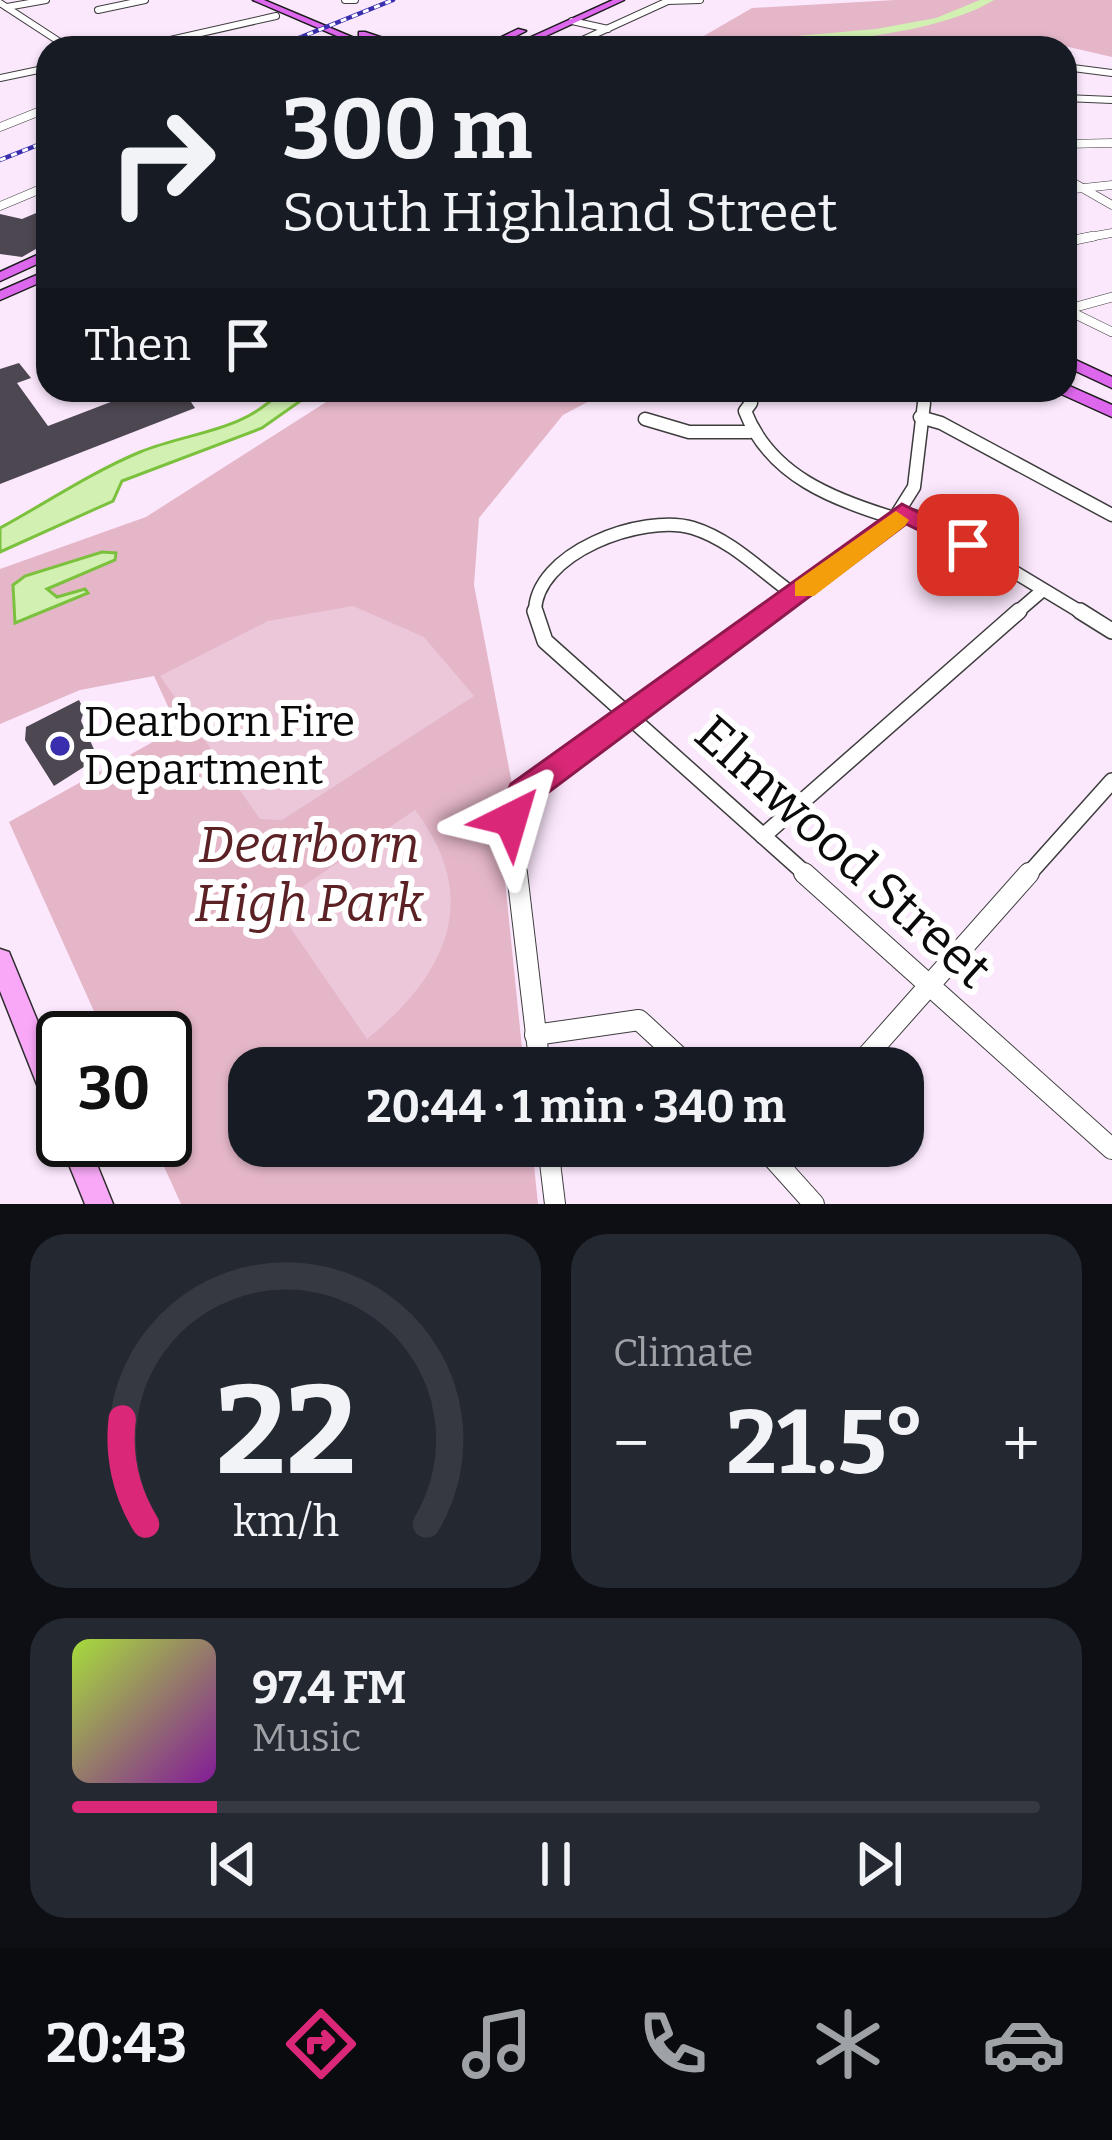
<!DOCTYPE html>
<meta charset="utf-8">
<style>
:root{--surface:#171b24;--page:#242831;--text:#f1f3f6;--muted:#9ea1a6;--line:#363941;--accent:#db2777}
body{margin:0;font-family:Bitter,serif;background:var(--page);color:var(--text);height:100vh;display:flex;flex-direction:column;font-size:45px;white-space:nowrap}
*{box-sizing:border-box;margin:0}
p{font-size:39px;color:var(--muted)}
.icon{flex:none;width:66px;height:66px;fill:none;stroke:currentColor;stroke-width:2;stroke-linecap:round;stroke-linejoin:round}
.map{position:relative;height:1204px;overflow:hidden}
.details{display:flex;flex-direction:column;gap:30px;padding:30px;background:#0d0f14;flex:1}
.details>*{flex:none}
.guide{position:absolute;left:36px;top:36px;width:1041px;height:366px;border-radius:36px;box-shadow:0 3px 9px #0004;background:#171b24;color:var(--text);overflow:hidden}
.speed{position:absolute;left:36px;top:1011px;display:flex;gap:24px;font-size:60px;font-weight:700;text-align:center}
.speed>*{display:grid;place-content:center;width:156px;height:156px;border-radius:50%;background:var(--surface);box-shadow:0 3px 9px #0004;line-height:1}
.speed .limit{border:6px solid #111;border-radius:18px;background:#fff;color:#111}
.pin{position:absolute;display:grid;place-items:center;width:102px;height:102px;color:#fff;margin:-51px;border-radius:24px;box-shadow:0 6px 18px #0006}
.me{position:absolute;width:132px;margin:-66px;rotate:40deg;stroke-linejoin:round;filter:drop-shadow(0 0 9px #0008)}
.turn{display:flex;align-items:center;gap:42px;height:252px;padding:0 48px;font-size:54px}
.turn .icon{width:156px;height:156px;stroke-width:2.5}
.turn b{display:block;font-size:84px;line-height:102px}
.then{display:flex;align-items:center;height:114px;padding:0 48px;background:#0003;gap:24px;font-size:45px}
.big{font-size:90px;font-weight:700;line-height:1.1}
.details .widget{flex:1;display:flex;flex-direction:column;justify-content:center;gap:18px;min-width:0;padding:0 42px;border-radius:36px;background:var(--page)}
.details .dial{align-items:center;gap:0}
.dial svg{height:312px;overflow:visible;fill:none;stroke:var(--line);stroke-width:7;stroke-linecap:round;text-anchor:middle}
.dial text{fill:var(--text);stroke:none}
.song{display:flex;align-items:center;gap:36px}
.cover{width:144px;height:144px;border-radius:18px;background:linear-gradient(135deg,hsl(80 70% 55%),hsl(290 70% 35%))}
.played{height:12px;border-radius:6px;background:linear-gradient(90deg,var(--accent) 15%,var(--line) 15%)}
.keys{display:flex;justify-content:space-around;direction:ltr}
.heat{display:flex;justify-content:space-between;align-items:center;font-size:66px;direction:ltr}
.details .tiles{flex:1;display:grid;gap:30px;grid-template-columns:1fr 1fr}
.widget:last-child{grid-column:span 2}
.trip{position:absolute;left:228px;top:1047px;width:696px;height:120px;border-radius:36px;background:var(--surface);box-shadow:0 3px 9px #0004;font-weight:700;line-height:120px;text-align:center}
.dock{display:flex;height:192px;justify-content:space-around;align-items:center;background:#090b0e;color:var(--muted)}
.dock .icon{width:84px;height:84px}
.dock .selected{color:var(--accent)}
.dock b{font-size:54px;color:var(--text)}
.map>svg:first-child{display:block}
</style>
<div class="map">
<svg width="1112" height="1204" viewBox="0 0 1112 1204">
<rect width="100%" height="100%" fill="#fce8fd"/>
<!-- green -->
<g fill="#e4b6c8">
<path d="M895,0h217v57l-82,-19 -58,10h-289l69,-40z"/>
<path d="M345,390h265l-47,25 -84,103 -5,67 39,204 -16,13 27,266h-275v78h283l6,58h-357l-29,-64h13v-102h-59l-97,-216 169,-94 -24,-52 -74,14 -80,34v-155l146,-52z"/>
</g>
<!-- pitch -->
<g fill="#ecc7da">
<path d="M353,606l71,31 50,59 -192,124 -22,-1 -100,-143 108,-55z"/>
<path d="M415,810c68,89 31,165 -48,229l-86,-125 5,-16z"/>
</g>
<!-- water -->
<g fill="#d1f0b1" stroke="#7cc13e" stroke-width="3">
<path d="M282,390h34l-54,38 -140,53 -9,20 -113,51v-24c46,-25 92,-56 140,-76 52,-21 102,-19 142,-62z"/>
<path d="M102,552l14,1 -1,7 -68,29 10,8 28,-8 3,4 -73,30 -2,-38 12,-9z"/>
</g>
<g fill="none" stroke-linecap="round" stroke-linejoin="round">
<!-- river -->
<path fill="#d1f0b1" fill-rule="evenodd" d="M980,0h14c-74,45 -247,48 -335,48l217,-19 60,-11z"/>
</g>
<!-- building -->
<g fill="#4d4751">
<path d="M48,208v34l-26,15 -22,-3v-40l22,5z"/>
<path d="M19,363l12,15 -14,5 31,43 94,-36h41l12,18 -195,76v-115z"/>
<path d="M79,700l5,10 -3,11 17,37 -44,28 -29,-46 1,-13z"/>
</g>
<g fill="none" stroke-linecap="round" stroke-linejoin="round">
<defs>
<g id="street-far5">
<path d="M345,0h10"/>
<path d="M667,1l33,-1"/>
<path d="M0,3l69,45"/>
<path d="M7,7l39,-7"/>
<path d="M98,10l47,-10"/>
<path d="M572,21l36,8"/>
<path d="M135,48l141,-32"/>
<path d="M565,48l105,-48"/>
<path d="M1065,67l47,6"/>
<path d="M0,78l48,-10"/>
<path d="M1065,98l47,2"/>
</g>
<g id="street-far4">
<path d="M0,127l48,-19"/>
<path d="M1065,144l47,-1"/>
<path d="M1065,178l47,27"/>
<path d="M1065,190l47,-5"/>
<path d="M0,206l48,-20"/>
<path d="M1078,239l34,-6"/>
</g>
<g id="street-far3">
<path d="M1065,242l29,-6"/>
<path d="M1065,309l47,23"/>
<path d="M1065,310l47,-13"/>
<path d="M749,406l11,-16"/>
<path d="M924,406l2,-16"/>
</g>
<g id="street-far2">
<path d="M751,403l-6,8c25,65 89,89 152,108"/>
<path d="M920,417l21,6 171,92"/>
<path d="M645,419l44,13h61"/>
<path d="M902,512l29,10 153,92"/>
<path d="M535,614c-2,-61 108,-101 158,-86 39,12 70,45 103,68"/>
<path d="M771,614l116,-84 27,-43 10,-84"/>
<path d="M1015,614l28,-24"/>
</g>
<g id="street-far1">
<path d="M535,611l10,30 263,235"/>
<path d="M1080,611l32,20"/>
<path d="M763,836l256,-225"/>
<path d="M518,876l-7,-57 5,-18 260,-190"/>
<path d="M1027,876l85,-95"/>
</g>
<g id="street">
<path d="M517,873l23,195"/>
<path d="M804,873l308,276"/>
<path d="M535,1035l104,-15 52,48"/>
<path d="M856,1068l173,-195"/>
<path d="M548,1146l7,58"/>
<path d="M762,1146l52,58"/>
<path d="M775,1160l13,-14"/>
</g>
<g id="secondary">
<path d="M0,949l9,3 54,131v46l-10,-4 -53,-134z"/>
<path d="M63,1131v9h24l26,64h-28l-26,-64z"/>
</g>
<g id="primary">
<path d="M253,0h11l114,48h-13z"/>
<path d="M613,0h11l-104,48h-13z"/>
<path d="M518,29l8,2 -34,17h-13z"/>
<path d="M359,32h6l48,16h-15l-39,-12z"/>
<path d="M48,250v9l-48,22v-9z"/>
<path d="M48,270v9l-48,21v-9z"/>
<path d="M1065,355l47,22v11l-47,-22z"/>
<path d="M1065,384l47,21v12l-53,-24 -2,-3h8z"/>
</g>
</defs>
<!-- street-far5 casing -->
<use href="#street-far5" stroke="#3d3d3d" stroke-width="8"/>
<!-- street-far4 casing -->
<use href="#street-far4" stroke="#3d3d3d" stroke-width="9"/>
<!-- street-far3 casing -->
<use href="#street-far3" stroke="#3d3d3d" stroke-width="10"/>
<!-- street-far2 casing -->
<use href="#street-far2" stroke="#3d3d3d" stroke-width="15"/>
<!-- street-far1 casing -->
<use href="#street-far1" stroke="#3d3d3d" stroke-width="18"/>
<!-- street casing -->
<use href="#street" stroke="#3d3d3d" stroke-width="22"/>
<!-- secondary casing -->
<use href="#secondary" stroke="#2c2c2c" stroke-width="3"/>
<!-- primary casing -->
<use href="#primary" stroke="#1b1b1b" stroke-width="3"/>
<!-- street-far5 -->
<use href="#street-far5" stroke="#fff" stroke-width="6"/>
<!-- street-far4 -->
<use href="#street-far4" stroke="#fff" stroke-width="8"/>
<!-- street-far3 -->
<use href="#street-far3" stroke="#fff" stroke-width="9"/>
<!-- street-far2 -->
<use href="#street-far2" stroke="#fff" stroke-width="12"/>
<!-- street-far1 -->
<use href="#street-far1" stroke="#fff" stroke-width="15"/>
<!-- street -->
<use href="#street" stroke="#fff" stroke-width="20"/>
<!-- secondary -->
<use href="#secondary" fill="#f8a8f7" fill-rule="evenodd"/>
<!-- primary -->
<use href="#primary" fill="#de68ed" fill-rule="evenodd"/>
<defs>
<g id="rail">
<path d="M274,48l119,-48"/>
<path d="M0,160l48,-19"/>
</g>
</defs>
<!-- rail casing -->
<use href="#rail" stroke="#382eae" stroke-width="4.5"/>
<!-- rail -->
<use href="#rail" stroke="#fff" stroke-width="3" stroke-dasharray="6" stroke-linecap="butt"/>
</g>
<!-- route -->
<path fill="#db2777" stroke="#8e194d" stroke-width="3" d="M902,504l79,41 -13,9 -62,-30 -372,279 -11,26 -12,5 -12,-5 -4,-10 16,-35z"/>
<!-- slow -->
<path fill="#f59e0b" d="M896,511l13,9 -4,6 -91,70h-19v-14z"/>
<!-- markers -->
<circle fill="#382eae" stroke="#fff" stroke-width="4.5" cx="60" cy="746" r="12"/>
<g text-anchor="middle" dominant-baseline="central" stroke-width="12" stroke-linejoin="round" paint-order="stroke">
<!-- poi labels -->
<g font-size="42" fill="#0a0a0a" stroke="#fff" text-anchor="start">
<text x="84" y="722">Dearborn Fire<tspan x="84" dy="48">Department</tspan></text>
</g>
<!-- near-park labels -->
<g font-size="51" font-style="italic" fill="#5b2125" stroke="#fff">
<text x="309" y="845">Dearborn<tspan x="309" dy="59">High Park</tspan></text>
</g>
<!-- near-street labels -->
<g font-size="51" fill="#0a0a0a" stroke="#fff">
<text transform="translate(843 852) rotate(42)">Elmwood Street</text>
</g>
</g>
</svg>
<div class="speed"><div class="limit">30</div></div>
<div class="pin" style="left:968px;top:545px;background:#d93025"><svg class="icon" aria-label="arrive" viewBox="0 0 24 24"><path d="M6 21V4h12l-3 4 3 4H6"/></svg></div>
<svg class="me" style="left:511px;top:819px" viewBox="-20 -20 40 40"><path d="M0-17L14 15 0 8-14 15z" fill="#db2777" stroke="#fff" stroke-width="4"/></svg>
<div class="trip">20:44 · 1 min · 340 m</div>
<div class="guide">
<div class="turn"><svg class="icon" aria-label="right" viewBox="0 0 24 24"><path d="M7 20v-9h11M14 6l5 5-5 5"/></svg><div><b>300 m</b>South Highland Street</div></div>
<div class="then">Then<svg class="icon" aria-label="arrive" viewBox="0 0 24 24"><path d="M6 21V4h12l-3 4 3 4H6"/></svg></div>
</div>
</div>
<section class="details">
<div class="tiles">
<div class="widget dial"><svg viewBox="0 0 100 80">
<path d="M14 69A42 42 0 1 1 86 69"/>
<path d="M14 69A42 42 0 0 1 8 42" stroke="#db2777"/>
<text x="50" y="56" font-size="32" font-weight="700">22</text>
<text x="50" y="72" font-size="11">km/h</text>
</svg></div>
<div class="widget"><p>Climate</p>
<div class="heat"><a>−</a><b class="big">21.5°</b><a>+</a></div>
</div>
<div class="widget">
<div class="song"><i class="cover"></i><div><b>97.4 FM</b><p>Music</p></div></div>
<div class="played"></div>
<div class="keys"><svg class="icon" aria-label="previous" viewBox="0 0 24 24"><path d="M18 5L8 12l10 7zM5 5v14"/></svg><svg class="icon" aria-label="pause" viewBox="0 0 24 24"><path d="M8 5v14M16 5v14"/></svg><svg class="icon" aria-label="next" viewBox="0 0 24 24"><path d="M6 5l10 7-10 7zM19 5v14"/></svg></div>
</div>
</div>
</section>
<nav class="dock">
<b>20:43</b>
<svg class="icon selected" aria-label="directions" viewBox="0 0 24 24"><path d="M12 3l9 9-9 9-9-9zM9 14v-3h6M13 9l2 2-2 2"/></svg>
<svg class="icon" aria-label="music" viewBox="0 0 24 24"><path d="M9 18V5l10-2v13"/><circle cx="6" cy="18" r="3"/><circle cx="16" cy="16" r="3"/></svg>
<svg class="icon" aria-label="phone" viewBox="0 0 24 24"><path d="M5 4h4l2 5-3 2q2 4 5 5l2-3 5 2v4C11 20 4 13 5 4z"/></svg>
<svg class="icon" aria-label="climate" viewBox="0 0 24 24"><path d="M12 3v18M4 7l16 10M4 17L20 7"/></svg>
<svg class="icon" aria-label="car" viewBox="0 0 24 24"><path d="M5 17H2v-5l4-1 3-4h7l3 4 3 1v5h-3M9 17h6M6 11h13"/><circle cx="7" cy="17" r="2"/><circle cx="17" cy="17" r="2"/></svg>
</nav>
